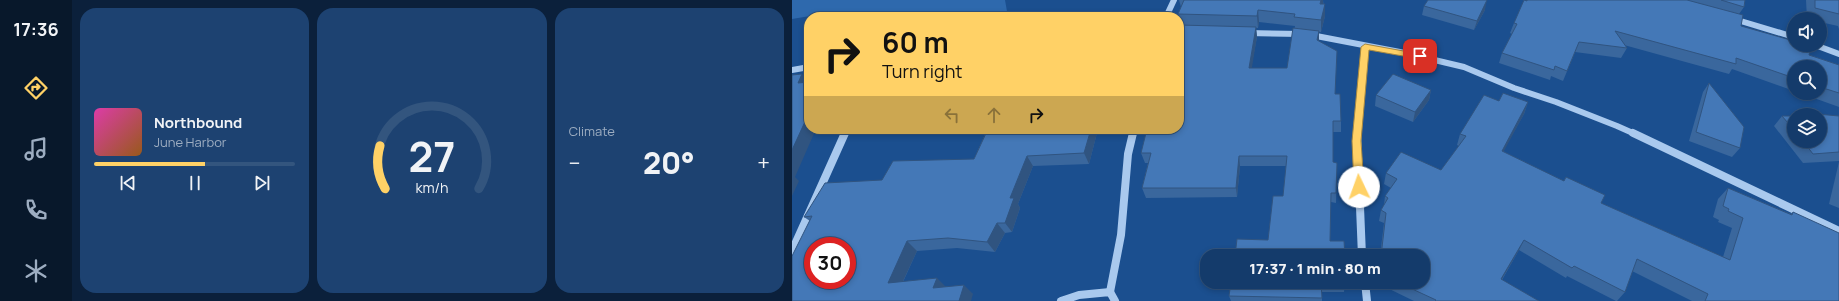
<!DOCTYPE html>
<meta charset="utf-8">
<style>
:root{--surface:#143b6b;--page:#1d4271;--text:#f1f3f6;--muted:#9dadc1;--line:#33557e;--accent:#ffd166}
body{margin:0;font-family:Manrope,sans-serif;background:var(--page);color:var(--text);height:100vh;display:flex;flex-direction:column;font-size:15px;white-space:nowrap}
*{box-sizing:border-box;margin:0}
p{font-size:13px;color:var(--muted)}
.icon{flex:none;width:22px;height:22px;fill:none;stroke:currentColor;stroke-width:2;stroke-linecap:round;stroke-linejoin:round}
.map{position:relative;flex:1;overflow:hidden}
.details{display:flex;flex-direction:column;gap:8px;padding:8px;background:#0b203b;width:720px}
.details>*{flex:none}
.guide{position:absolute;left:12px;top:12px;width:380px;height:122px;border-radius:16px;box-shadow:0 2px 6px #0003,0 0 0 1px var(--line);background:#ffd166;color:#111;overflow:hidden}
.controls{position:absolute;left:995px;top:12px;display:grid;gap:8px}
.controls a{display:grid;place-items:center;width:40px;height:40px;border-radius:50%;background:var(--surface);box-shadow:0 2px 6px #0003,0 0 0 1px var(--line);font-size:20px}
.speed{position:absolute;left:12px;top:237px;display:flex;gap:8px;font-size:20px;font-weight:700;text-align:center}
.speed>*{display:grid;place-content:center;width:52px;height:52px;border-radius:50%;background:var(--surface);box-shadow:0 2px 6px #0003,0 0 0 1px var(--line);line-height:1}
.speed .limit{border:6px solid #d22;background:#fff;color:#111}
.pin{position:absolute;display:grid;place-items:center;width:34px;height:34px;color:#fff;margin:-17px;border-radius:8px;box-shadow:0 2px 6px #0006}
.me{position:absolute;width:44px;margin:-22px;rotate:357deg;stroke-linejoin:round;filter:drop-shadow(0 0 3px #0008)}
.turn{display:flex;align-items:center;gap:14px;height:84px;padding:0 12px;font-size:18px}
.turn .icon{width:52px;height:52px;stroke-width:2.5}
.turn b{display:block;font-size:28px;line-height:34px}
.lanes{display:flex;align-items:center;height:38px;padding:0 12px;background:#0003;justify-content:center;gap:20px;direction:ltr}
.lanes .off{opacity:.35}
.big{font-size:30px;font-weight:800;line-height:1.1}
.details .card{flex:1;display:flex;flex-direction:column;justify-content:center;gap:6px;min-width:0;padding:0 14px;border-radius:16px;background:var(--page)}
.details .dial{align-items:center;gap:0}
.dial svg{height:104px;overflow:visible;fill:none;stroke:var(--line);stroke-width:7;stroke-linecap:round;text-anchor:middle}
.dial text{fill:var(--text);stroke:none}
.song{display:flex;align-items:center;gap:12px}
.cover{width:48px;height:48px;border-radius:6px;background:linear-gradient(135deg,hsl(320 70% 55%),hsl(30 70% 35%))}
.played{height:4px;border-radius:2px;background:linear-gradient(90deg,var(--accent) 55%,var(--line) 55%)}
.keys{display:flex;justify-content:space-around;direction:ltr}
.heat{display:flex;justify-content:space-between;align-items:center;font-size:22px;direction:ltr}
.details .tiles{flex:1;display:grid;gap:8px;grid-template-columns:repeat(3,1fr)}
.trip{position:absolute;left:408px;top:249px;width:230px;height:40px;border-radius:16px;background:var(--surface);box-shadow:0 2px 6px #0003,0 0 0 1px var(--line);font-weight:800;line-height:40px;text-align:center}
main{display:flex;flex:1;min-height:0}
.tabs{display:flex;flex-direction:column;width:72px;justify-content:space-around;align-items:center;background:#08182b;color:var(--muted)}
.tabs .icon{width:28px;height:28px}
.tabs .active{color:var(--accent)}
.tabs b{font-size:18px;color:var(--text)}
.map>svg:first-child{display:block}
</style>
<main>
<nav class="tabs">
<b>17:36</b>
<svg class="icon active" aria-label="directions" viewBox="0 0 24 24"><path d="M12 3l9 9-9 9-9-9zM9 14v-3h6M13 9l2 2-2 2"/></svg>
<svg class="icon" aria-label="music" viewBox="0 0 24 24"><path d="M9 18V5l10-2v13"/><circle cx="6" cy="18" r="3"/><circle cx="16" cy="16" r="3"/></svg>
<svg class="icon" aria-label="phone" viewBox="0 0 24 24"><path d="M5 4h4l2 5-3 2q2 4 5 5l2-3 5 2v4C11 20 4 13 5 4z"/></svg>
<svg class="icon" aria-label="climate" viewBox="0 0 24 24"><path d="M12 3v18M4 7l16 10M4 17L20 7"/></svg>
</nav>
<section class="details">
<div class="tiles">
<div class="card">
<div class="song"><i class="cover"></i><div><b>Northbound</b><p>June Harbor</p></div></div>
<div class="played"></div>
<div class="keys"><svg class="icon" aria-label="previous" viewBox="0 0 24 24"><path d="M18 5L8 12l10 7zM5 5v14"/></svg><svg class="icon" aria-label="pause" viewBox="0 0 24 24"><path d="M8 5v14M16 5v14"/></svg><svg class="icon" aria-label="next" viewBox="0 0 24 24"><path d="M6 5l10 7-10 7zM19 5v14"/></svg></div>
</div>
<div class="card dial"><svg viewBox="0 0 100 80">
<path d="M14 69A42 42 0 1 1 86 69"/>
<path d="M14 69A42 42 0 0 1 10 36" stroke="#ffd166"/>
<text x="50" y="56" font-size="32" font-weight="700">27</text>
<text x="50" y="72" font-size="11">km/h</text>
</svg></div>
<div class="card"><p>Climate</p>
<div class="heat"><a>−</a><b class="big">20°</b><a>+</a></div>
</div>
</div>
</section>
<div class="map">
<svg width="1047" height="301" viewBox="0 0 1047 301">
<rect width="100%" height="100%" fill="#1b4f8f"/>
<!-- green -->
<path fill="#2e69ad" d="M0,0h213l3,17h-179l-1,-4 -36,6z"/>
<g fill="none" stroke-linecap="round" stroke-linejoin="round">
<!-- minor-far1 -->
<g stroke="#a9c9ee" stroke-width="6">
<path d="M374,17l8,-17"/>
<path d="M942,19l60,18"/>
<path d="M455,33l54,1"/>
<path d="M519,35l94,18 59,14 50,21 42,14 61,24 18,8"/>
<path d="M1023,45l24,9"/>
<path d="M0,70l17,-3"/>
<path d="M53,134l2,-5"/>
<path d="M341,134l1,-5"/>
<path d="M565,134l8,-87"/>
</g>
<!-- minor -->
<g stroke="#a9c9ee" stroke-width="8">
<path d="M565,133l5,123"/>
<path d="M841,133l206,98"/>
<path d="M0,251l53,-118"/>
<path d="M573,282l2,19"/>
<path d="M318,292l11,-57 7,-81 5,-21"/>
<path d="M269,301l18,-6 31,-3 5,9"/>
</g>
</g>
<!-- wall -->
<g fill="#3a679d" fill-rule="evenodd">
<path d="M387,0h144l2,16 -4,16h-2v9l16,53 6,27v11h-8v30l4,1 -1,40 -5,-1 -63,38 15,-44 3,-30h-46l-3,31 -91,1 -4,-10 6,-25h-3l-4,-10 40,-128 -3,-11 3,-7zM467,22l36,4 -8,42h-36l6,-31 -1,-9h2z"/>
<path d="M735,0h218l-1,7 -5,7 2,12 68,29 30,10v42l-39,-14h20v-26h-26v24l-62,-22 -3,5 -105,-29 3,3 -6,10 -46,-6 -12,29 -12,-5 -1,4 -51,-17 3,-10 10,-19 -2,-1 4,-10z"/>
<path d="M1014,0h33v29l-1,-3 -18,-4v-3h-13z"/>
<path d="M632,6l61,4 -11,20 -52,-15z"/>
<path d="M917,83l31,65 -8,9 -43,-16 14,-49z"/>
<path d="M639,90l-2,10 -16,22 -38,-16 1,-11z"/>
<path d="M707,101l29,1 -4,12 -21,37 98,52 122,54 9,-29 -14,-6 1,-2 -6,-3 5,-18 10,-11 63,26 2,-2 46,89h-147l-60,-30 -7,21 -8,9h-1l-49,-25 -1,2 -47,-28 -17,30 37,21h-125l-37,-18v-1h46v-26h-43l4,-33 -5,-2 2,-11 3,-5 1,-9 6,-8 -7,-4 2,-11 55,-3 18,-24 -2,-1 3,-11z"/>
<path d="M990,116h12v25h26l19,-25v45l-36,2 -29,-37z"/>
<path d="M76,129h54l-2,4 -48,1z"/>
<path d="M191,129h115l-9,35 -56,2 -15,38 2,4 -8,24 -7,1 -10,19 -38,-4 -40,3 -14,31 42,5 28,7 -181,7 18,-80 -6,-4 78,-37 92,-21 12,-27h-1z"/>
<path d="M1047,162v46l-10,-4z"/>
<path d="M439,282h114l-1,10h-22v9h-91l-2,-5z"/>
</g>
<!-- shaded-wall -->
<g fill="#305480">
<path d="M529,0h2v4l-3,12z"/>
<path d="M695,0l-2,10 -11,20 3,-9z"/>
<path d="M533,4v12l-4,16v-12z"/>
<path d="M466,10l1,12 -1,6 -1,-12z"/>
<path d="M464,27l1,10 -7,42 -1,-11z"/>
<path d="M527,31v10l-2,-1z"/>
<path d="M10,74l7,7v8l-11,-6z"/>
<path d="M639,90l-2,10 -16,22 2,-10z"/>
<path d="M736,102l-4,12 -26,48 4,-11z"/>
<path d="M17,113v16h7l-21,48 4,4 -7,15v-46z"/>
<path d="M124,129h6l-2,4z"/>
<path d="M299,129h7l-9,35 -5,-11z"/>
<path d="M235,156l6,10 -15,38 2,4 -8,24 -7,-9 5,-25z"/>
<path d="M447,156l1,10 -3,31 -1,-9z"/>
<path d="M205,223l8,10 -10,19 -8,-10z"/>
<path d="M732,240l-5,10 -23,39 5,-10z"/>
<path d="M115,241l10,10 -19,41 -10,-9z"/>
<path d="M145,278l9,9 -13,1z"/>
<path d="M172,285l9,9 -2,7h-12z"/>
</g>
<!-- building -->
<g fill="#4478b7" stroke="#305480" fill-rule="evenodd">
<path d="M392,0h137l-1,4h5l-4,16 -27,-3 1,-3 -37,-4 -1,6 -79,-2z"/>
<path d="M636,0h59l-10,21 -53,-15z"/>
<path d="M732,0l3,1v-1h160l56,15 -2,11 53,15v4h13l4,1 -2,9 30,10v28l-19,-6v-20h-26v11l-58,-20v6l-121,-33 12,17 -48,-6 -12,29 -12,-5 -1,4 -52,-17 15,-29 -3,-1z"/>
<path d="M929,0h24l-1,7z"/>
<path d="M1023,0h24v14l-24,-6z"/>
<path d="M387,25l77,2 -7,41h38l6,-40 26,3 -2,9 20,11 -2,43h5l1,27h-8v41l4,1 -1,30h-5l-1,48h14l1,15h-110l2,-17 31,1 5,-44h10l4,-40h-48l-3,32h-94l9,-35h-10l6,-24h32z"/>
<path d="M10,74l-4,9 11,-1v31l-17,37v-75z"/>
<path d="M601,74l38,16 -16,22 -39,-17z"/>
<path d="M917,83l35,44 -4,21 -44,-16z"/>
<path d="M711,93l25,9 -26,49 62,30 2,-4 39,18 -4,8 129,57 13,-42 -15,-7 1,-2 -6,-3 5,-18 64,27 1,-3 46,21v68h-134l3,-7 -71,-35 -12,33 -51,-26 -2,2 -48,-28 -23,39 38,22h-104l1,-1 -39,-18h26v-26h-42l5,-43 -5,-3 7,-12 -3,-2 12,-17 -11,-6 15,-21 40,18 25,-34 -6,-2 24,-39 15,6z"/>
<path d="M1025,114l22,2v36l-26,2 -10,-13h17v-26h-18z"/>
<path d="M990,116h12v14z"/>
<path d="M196,129h103l-7,24 -57,3 -17,42h4l-9,25h-8l-10,19 -39,-4 -41,3 -19,42 49,-5 -4,10 31,-3 -5,16h-167v-45l20,-40 -8,1 21,-34 57,-3 11,-19 81,-2zM21,246h34v34h-34z"/>
<path d="M439,282h114v1h-24l1,15 -93,-2z"/>
</g>
<!-- route -->
<path fill="#ffd166" stroke="#a68842" d="M573,44l55,10 3,2 -3,3 -51,-9 -8,91 3,46 -5,3 -5,-3 -2,-46 9,-94z"/>
</svg>
<div class="controls">
<a><svg class="icon" aria-label="sound" viewBox="0 0 24 24"><path d="M4 9h4l5-4v14l-5-4H4zM17 9q2 3 0 6"/></svg></a>
<a><svg class="icon" aria-label="search" viewBox="0 0 24 24"><circle cx="10" cy="10" r="6"/><path d="M15 15l6 6"/></svg></a>
<a><svg class="icon" aria-label="layers" viewBox="0 0 24 24"><path d="M12 4l9 5-9 5-9-5zM3 14l9 5 9-5"/></svg></a>
</div>
<div class="speed"><div class="limit">30</div></div>
<div class="pin" style="left:628px;top:56px;background:#d93025"><svg class="icon" aria-label="arrive" viewBox="0 0 24 24"><path d="M6 21V4h12l-3 4 3 4H6"/></svg></div>
<svg class="me" style="left:567px;top:187px" viewBox="-20 -20 40 40"><circle r="19" fill="#fff"/><path d="M0-13L10 11 0 6-10 11z" fill="#ffd166"/></svg>
<div class="trip">17:37 · 1 min · 80 m</div>
<div class="guide">
<div class="turn"><svg class="icon" aria-label="right" viewBox="0 0 24 24"><path d="M7 20v-9h11M14 6l5 5-5 5"/></svg><div><b>60 m</b>Turn right</div></div>
<div class="lanes"><svg class="icon off" aria-label="left" viewBox="0 0 24 24"><path d="M17 20v-9H6M10 6l-5 5 5 5"/></svg><svg class="icon off" aria-label="ahead" viewBox="0 0 24 24"><path d="M12 20V5M6 11l6-6 6 6"/></svg><svg class="icon" aria-label="right" viewBox="0 0 24 24"><path d="M7 20v-9h11M14 6l5 5-5 5"/></svg></div>
</div>
</div>
</main>
